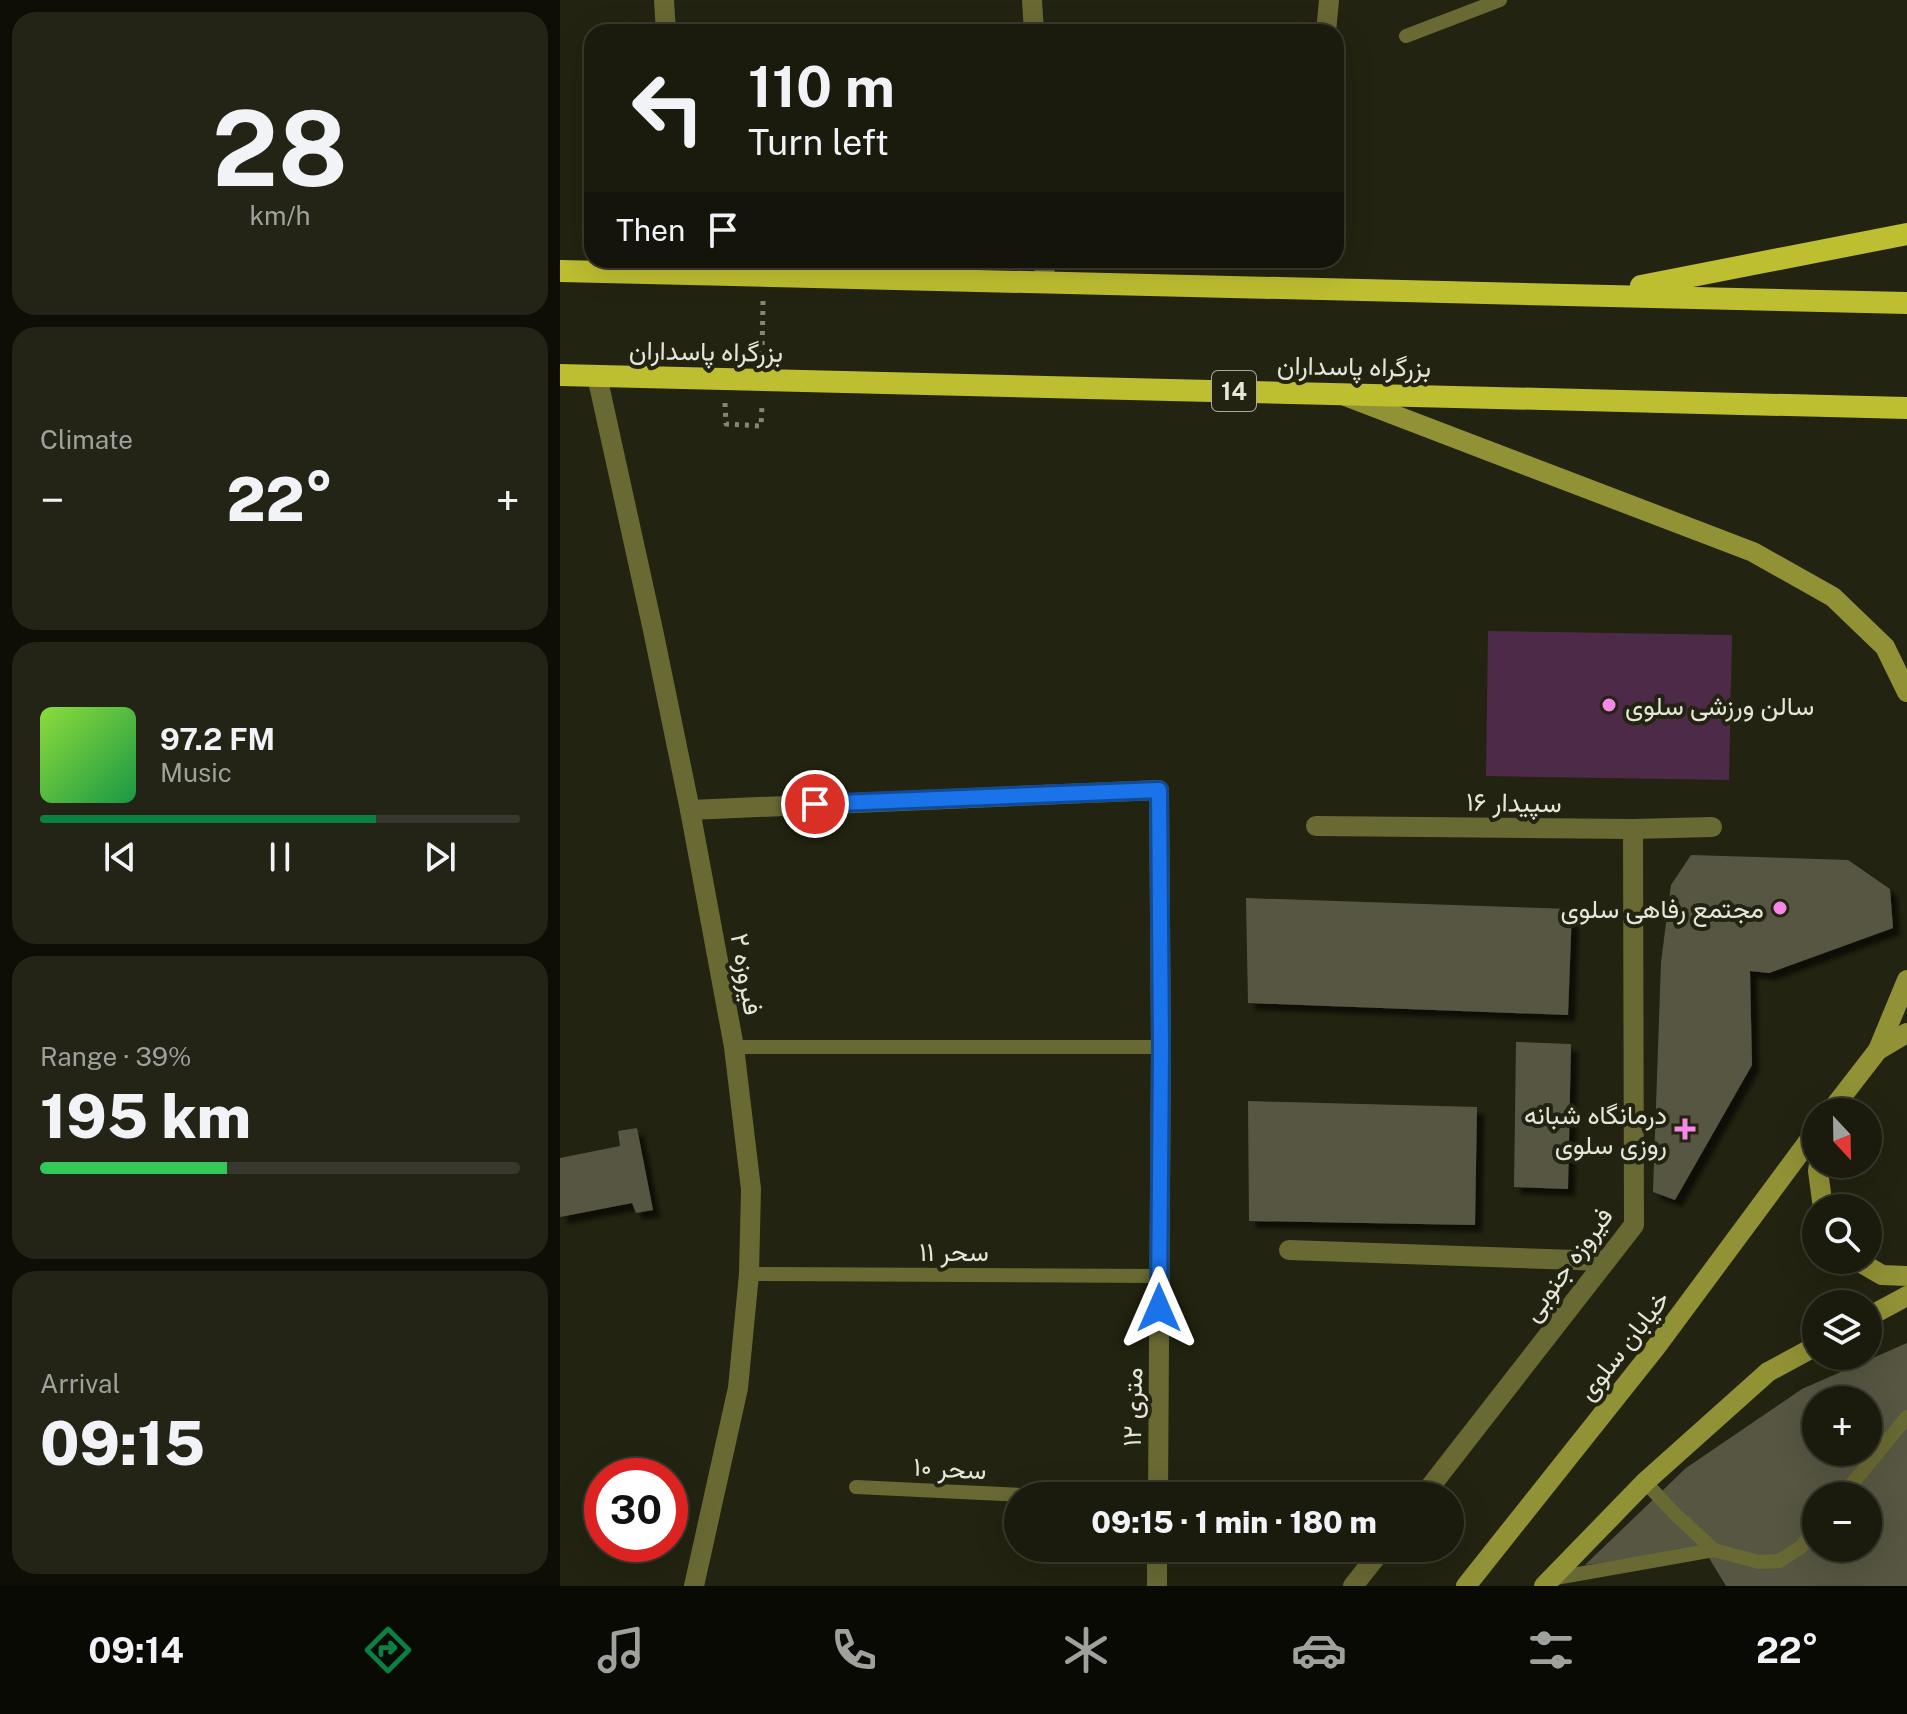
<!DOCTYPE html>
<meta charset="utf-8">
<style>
:root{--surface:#1a1a0d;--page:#232316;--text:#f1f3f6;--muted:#9fa19d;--line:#38382e;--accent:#0b8043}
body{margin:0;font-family:"Public Sans",Vazirmatn,sans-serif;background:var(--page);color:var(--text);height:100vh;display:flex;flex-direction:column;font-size:30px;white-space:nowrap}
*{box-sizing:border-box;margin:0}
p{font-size:26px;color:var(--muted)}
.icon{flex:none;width:44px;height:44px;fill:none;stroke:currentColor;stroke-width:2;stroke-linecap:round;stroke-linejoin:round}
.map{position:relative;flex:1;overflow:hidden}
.details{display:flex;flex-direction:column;gap:12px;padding:12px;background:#0e0e07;width:560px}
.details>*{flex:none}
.banner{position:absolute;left:24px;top:24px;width:760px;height:244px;border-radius:24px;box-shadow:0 8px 32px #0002,0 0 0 2px var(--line);background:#1a1a0d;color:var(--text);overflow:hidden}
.needle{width:52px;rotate:158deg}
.fabs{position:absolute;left:1242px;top:1098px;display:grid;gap:16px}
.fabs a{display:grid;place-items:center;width:80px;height:80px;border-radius:50%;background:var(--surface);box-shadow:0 8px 32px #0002,0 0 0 2px var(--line);font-size:40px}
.speed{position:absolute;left:24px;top:1458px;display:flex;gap:16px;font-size:40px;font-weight:700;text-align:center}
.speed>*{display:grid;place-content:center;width:104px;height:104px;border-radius:50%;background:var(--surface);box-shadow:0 8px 32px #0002,0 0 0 2px var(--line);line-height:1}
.speed .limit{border:12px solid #d22;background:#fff;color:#111}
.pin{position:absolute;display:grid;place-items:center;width:68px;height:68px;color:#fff;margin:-34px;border:4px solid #fff;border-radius:50%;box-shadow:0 2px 8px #0007}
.me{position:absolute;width:88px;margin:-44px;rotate:0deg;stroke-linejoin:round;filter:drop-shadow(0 0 6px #0008)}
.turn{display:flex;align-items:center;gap:28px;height:168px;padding:0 32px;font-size:36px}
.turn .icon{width:104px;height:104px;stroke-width:2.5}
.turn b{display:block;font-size:56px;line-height:68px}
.then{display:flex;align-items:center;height:76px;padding:0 32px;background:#0003;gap:16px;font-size:30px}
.big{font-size:60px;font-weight:800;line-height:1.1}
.details .tile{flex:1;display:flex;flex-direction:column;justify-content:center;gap:12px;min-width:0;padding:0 28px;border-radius:24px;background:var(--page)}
.details .dial{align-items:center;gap:0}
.dial b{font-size:104px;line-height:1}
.song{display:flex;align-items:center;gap:24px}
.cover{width:96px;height:96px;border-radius:12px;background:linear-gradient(135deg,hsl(90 70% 55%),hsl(140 70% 35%))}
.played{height:8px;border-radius:4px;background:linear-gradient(90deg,var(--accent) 70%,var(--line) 70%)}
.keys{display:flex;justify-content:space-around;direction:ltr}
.heat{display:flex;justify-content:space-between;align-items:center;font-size:44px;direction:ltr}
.charge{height:12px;border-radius:6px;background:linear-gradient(90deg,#34c759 39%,var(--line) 0)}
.trip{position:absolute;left:444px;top:1482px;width:460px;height:80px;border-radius:40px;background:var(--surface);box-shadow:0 8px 32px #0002,0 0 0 2px var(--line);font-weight:800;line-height:80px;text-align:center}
.tabs{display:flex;height:128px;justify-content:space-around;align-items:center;background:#0a0a05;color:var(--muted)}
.tabs .icon{width:56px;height:56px}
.tabs .active{color:var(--accent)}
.tabs b{font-size:36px;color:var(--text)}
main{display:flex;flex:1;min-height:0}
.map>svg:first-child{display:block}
</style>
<main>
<section class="details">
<div class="tile dial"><b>28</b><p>km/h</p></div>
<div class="tile"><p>Climate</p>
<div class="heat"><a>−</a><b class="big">22°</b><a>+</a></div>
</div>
<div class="tile">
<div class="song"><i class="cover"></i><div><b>97.2 FM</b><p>Music</p></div></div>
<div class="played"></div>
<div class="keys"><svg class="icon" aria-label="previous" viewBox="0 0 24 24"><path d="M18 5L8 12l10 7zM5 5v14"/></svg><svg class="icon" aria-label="pause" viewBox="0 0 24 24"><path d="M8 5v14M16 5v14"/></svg><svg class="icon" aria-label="next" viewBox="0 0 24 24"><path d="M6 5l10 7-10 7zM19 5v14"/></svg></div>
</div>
<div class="tile"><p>Range · 39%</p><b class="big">195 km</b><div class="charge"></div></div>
<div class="tile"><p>Arrival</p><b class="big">09:15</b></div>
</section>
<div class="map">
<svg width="1347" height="1586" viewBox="0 0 1347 1586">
<defs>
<filter id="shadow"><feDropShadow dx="7" dy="7" stdDeviation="2" flood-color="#0009"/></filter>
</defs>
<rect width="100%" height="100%" fill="#232311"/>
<!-- green -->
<path fill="#4d2a47" d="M928,631l244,4 -3,145 -243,-4z"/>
<!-- building -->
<g fill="#565743" fill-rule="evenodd" filter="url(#shadow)">
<path d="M1131,855l157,5 42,29 3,39 -124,45 -19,-2 2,94 -77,135 -22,-8 8,-230 10,-77z"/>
<path d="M686,898l326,11 -4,106 -320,-12z"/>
<path d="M956,1042l55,2 -3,145 -54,-2z"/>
<path d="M688,1101l229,6 -2,118 -226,-4z"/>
<path d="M77,1128l16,82 -17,3 -4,-10 -72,14v-59l60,-12 -2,-15z"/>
<path d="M1347,1343v243h-181l-23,-38 -118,17 101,-97 116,-79zM1256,1400h52v52h-52zM1256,1496h52v52h-52z"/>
</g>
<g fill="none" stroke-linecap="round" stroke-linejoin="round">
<!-- path -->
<g stroke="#868677" stroke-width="5" stroke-dasharray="4 6" stroke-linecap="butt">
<path d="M202,355l1,-54"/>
<path d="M165,403l1,21 35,2 1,-21"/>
</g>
<!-- service -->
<g stroke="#686933" stroke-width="14">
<path d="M846,36l94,-36"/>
<path d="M174,1047h427"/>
<path d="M189,1274l411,2"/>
<path d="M1085,1482l29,31 40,37"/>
<path d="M296,1487l187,9"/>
<path d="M1282,1496l65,-79"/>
<path d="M990,1579l164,-29 45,12 20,-1 22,-14 15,-19"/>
</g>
<!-- minor -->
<g stroke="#686933" stroke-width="20">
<path d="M472,0l2,32"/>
<path d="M766,32l3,-32"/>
<path d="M484,260l1,22"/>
<path d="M130,810l469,-20 2,257 -3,449"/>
<path d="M756,826l317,3 79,-2"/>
<path d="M729,1250l317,11"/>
<path d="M863,1496l211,-271 -1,-396"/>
<path d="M597,1586v-38"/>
<path d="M793,1586l30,-38"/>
</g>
<!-- tertiary -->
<g stroke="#686933" stroke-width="20">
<path d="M104,0l2,32"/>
<path d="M37,376l56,254 37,180 44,237 17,142 -2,85 -11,114 -44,198"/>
</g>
<!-- secondary -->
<g stroke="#919136" stroke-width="20">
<path d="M785,396l408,156 80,45 52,50 22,45"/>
<path d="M1318,1050l29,-70"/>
<path d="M1270,1112l48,-62 29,-17"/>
<path d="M1259,1164l-1,7 5,37"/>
<path d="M1296,1260l26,15 25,1"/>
<path d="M1308,1317l39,-21"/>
<path d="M906,1586l190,-239 160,-216"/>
<path d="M984,1586l101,-104 123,-110 48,-26"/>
</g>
<!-- trunk -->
<g stroke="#bebe31" stroke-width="22">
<path d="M0,271l1347,32"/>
<path d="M1081,286l266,-52"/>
<path d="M0,375l1347,33"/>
</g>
</g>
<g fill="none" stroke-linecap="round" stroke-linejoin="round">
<defs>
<path id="route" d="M255,804l344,-14 2,257 -2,261"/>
</defs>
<!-- route casing -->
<use href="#route" stroke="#114b97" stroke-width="20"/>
<!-- route -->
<use href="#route" stroke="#1a73e8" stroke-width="14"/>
</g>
<!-- markers -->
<g fill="#f987e8" stroke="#232311" stroke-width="3">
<circle cx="1049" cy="705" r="8"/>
<circle cx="1220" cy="908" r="8"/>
<path d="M1121 1117h8v8h8v8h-8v8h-8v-8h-8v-8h8z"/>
</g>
<g text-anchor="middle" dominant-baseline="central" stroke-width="8" stroke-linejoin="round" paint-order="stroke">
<!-- shield labels -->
<rect fill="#232311" stroke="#abab9d" stroke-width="2" x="652" y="371" width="44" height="40" rx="6"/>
<g font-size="24" font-weight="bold" fill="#e5e5d9">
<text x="674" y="391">14</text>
</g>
<!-- street labels -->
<g font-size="26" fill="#e5e5d9" stroke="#232311">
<text transform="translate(146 351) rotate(1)">بزرگراه پاسداران</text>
<text transform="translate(794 366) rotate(1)">بزرگراه پاسداران</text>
<text transform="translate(954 802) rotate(1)">سپیدار ۱۶</text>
<text transform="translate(187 974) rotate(80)">فیروزه ٢</text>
<text x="394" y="1251">سحر ۱۱</text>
<text transform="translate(1007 1264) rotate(-54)">فیروزه جنوبی</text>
<text transform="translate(1063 1345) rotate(-52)">خیابان سلوی</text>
<text transform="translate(572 1407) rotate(-89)">۱۲ متری</text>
<text transform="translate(390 1468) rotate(3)">سحر ۱۰</text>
</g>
<!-- poi labels -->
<g font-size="26" fill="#e5e5d9" stroke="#232311" text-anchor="end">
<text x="1065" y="705" text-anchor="start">سالن ورزشی سلوی</text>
<text x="1204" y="908">مجتمع رفاهی سلوی</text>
<text x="1107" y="1114">درمانگاه شبانه<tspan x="1107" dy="30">روزی سلوی</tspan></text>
</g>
</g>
</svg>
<div class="fabs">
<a><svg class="needle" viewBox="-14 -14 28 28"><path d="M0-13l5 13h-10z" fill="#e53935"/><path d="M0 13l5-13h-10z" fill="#9fa19d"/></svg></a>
<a><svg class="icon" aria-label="search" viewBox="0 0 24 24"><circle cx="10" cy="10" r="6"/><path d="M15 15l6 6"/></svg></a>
<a><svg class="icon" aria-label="layers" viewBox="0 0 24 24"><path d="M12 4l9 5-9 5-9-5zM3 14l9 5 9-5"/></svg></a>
<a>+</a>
<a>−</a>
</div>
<div class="speed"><div class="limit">30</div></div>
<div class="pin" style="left:255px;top:804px;background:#d93025"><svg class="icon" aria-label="arrive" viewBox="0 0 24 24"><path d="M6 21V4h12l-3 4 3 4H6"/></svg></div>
<svg class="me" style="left:599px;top:1308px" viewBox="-20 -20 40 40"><path d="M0-17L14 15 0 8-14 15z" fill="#1a73e8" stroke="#fff" stroke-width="4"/></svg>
<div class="trip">09:15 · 1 min · 180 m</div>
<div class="banner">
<div class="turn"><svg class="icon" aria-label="left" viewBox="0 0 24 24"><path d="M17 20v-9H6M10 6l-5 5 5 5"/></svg><div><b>110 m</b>Turn left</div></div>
<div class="then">Then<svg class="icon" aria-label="arrive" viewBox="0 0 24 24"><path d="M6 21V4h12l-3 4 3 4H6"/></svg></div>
</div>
</div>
</main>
<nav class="tabs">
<b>09:14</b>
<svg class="icon active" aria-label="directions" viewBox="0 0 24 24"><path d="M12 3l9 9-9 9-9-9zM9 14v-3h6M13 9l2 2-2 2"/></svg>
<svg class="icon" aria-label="music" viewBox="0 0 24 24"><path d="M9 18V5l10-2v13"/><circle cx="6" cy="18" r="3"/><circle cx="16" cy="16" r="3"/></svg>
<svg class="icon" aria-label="phone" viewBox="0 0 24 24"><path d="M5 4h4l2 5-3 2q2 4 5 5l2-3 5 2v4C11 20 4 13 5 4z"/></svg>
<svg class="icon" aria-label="climate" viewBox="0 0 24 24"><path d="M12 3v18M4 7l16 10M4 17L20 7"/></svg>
<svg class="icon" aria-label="car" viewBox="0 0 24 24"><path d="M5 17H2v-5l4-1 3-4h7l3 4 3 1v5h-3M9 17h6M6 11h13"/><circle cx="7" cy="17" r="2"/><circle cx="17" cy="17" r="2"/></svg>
<svg class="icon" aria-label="filters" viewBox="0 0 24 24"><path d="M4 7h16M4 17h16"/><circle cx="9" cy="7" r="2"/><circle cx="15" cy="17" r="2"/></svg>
<b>22°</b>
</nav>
